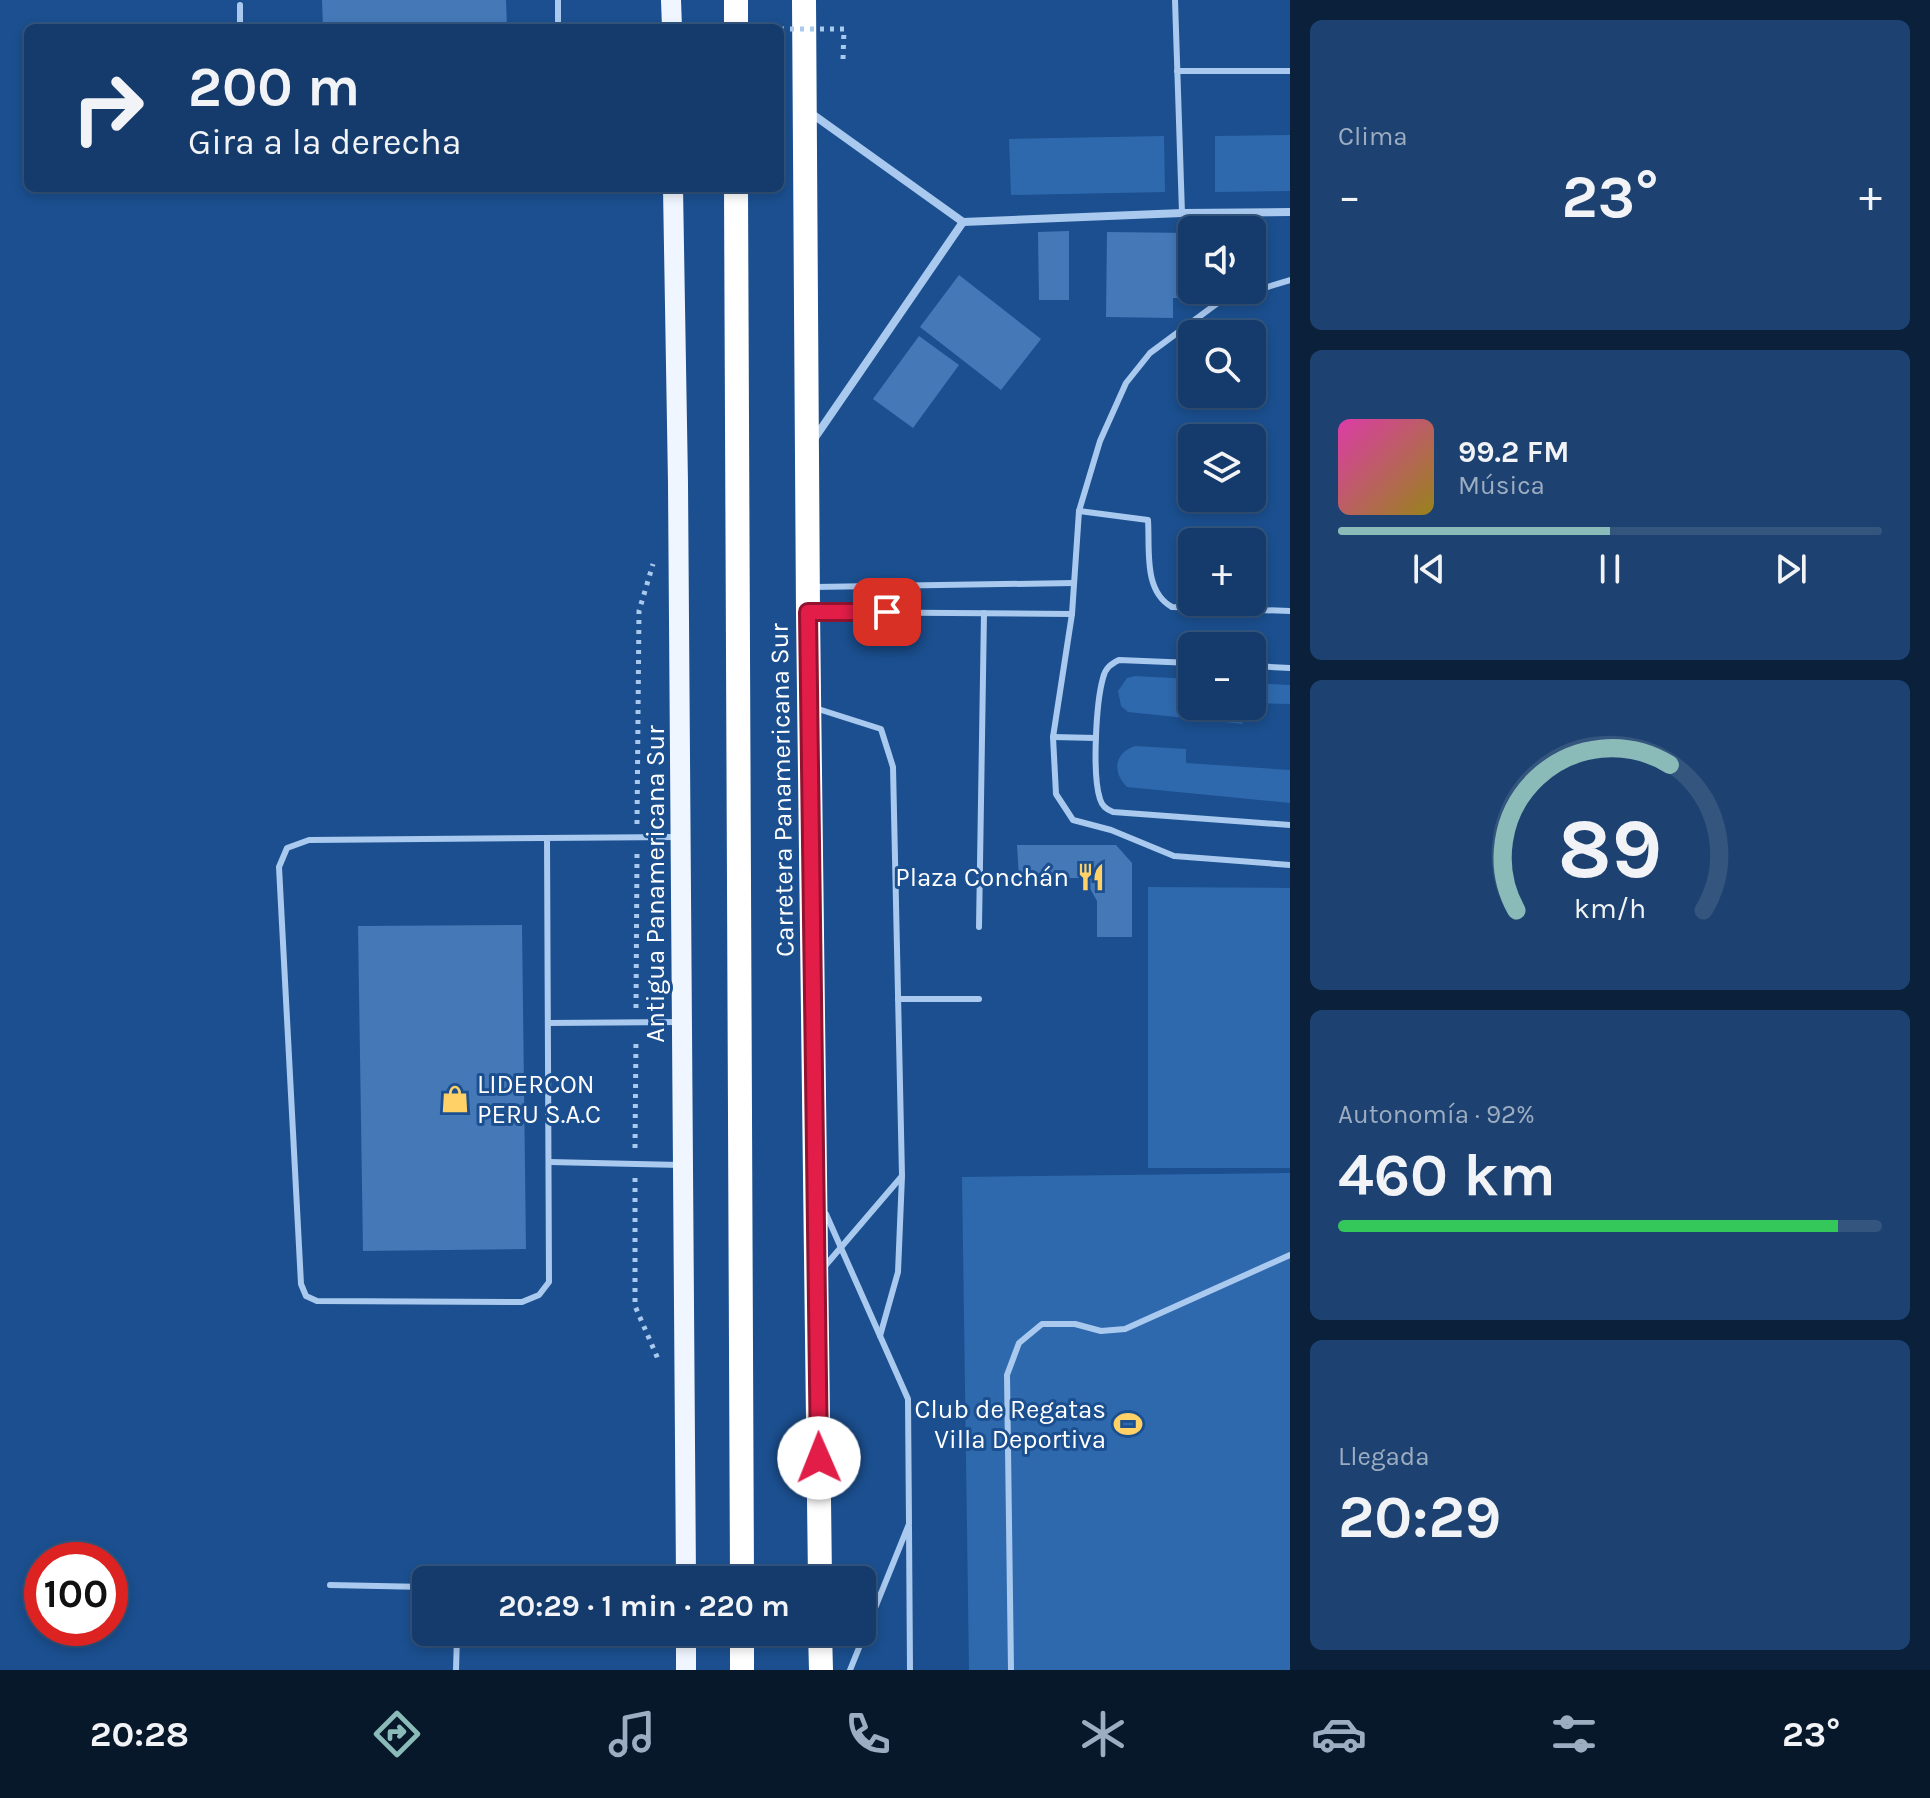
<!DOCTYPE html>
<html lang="es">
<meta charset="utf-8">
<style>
:root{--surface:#143b6b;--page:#1d4271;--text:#f1f3f6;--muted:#9dadc1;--line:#33557e;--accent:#8bbbb9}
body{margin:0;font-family:Karla,sans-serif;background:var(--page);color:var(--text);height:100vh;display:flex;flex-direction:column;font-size:30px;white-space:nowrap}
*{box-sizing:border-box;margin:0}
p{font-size:26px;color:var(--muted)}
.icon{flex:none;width:44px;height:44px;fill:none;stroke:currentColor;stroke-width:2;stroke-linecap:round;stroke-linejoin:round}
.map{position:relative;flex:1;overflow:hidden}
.details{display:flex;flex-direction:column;gap:20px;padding:20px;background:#0b203b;width:640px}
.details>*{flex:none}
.hud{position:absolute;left:24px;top:24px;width:760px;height:168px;border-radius:12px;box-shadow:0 4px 12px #0003,0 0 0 2px var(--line);background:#143b6b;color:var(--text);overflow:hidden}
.controls{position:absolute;left:1178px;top:216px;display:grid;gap:16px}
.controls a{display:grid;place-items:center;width:88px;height:88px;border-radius:12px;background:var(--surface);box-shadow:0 4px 12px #0003,0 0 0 2px var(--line);font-size:40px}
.speed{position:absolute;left:24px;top:1542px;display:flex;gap:16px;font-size:40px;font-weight:700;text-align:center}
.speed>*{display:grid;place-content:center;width:104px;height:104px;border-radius:50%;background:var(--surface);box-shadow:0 4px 12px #0003,0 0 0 2px var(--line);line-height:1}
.speed .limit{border:12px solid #d22;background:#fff;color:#111}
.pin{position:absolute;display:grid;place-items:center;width:68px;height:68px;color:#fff;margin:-34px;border-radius:16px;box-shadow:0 4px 12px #0006}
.me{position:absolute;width:88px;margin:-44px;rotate:359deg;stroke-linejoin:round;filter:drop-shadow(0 0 6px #0008)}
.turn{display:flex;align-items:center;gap:28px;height:168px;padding:0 32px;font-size:36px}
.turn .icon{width:104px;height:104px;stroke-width:2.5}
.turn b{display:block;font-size:56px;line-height:68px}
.big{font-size:60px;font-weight:700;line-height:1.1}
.details .widget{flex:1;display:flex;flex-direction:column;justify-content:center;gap:12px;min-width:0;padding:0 28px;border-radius:12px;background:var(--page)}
.details .dial{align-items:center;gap:0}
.dial svg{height:208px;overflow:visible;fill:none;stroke:var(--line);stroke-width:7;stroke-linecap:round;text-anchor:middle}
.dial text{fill:var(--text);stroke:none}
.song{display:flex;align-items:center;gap:24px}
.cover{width:96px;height:96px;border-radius:12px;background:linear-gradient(135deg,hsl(320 70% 55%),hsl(50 70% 35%))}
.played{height:8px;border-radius:4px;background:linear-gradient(90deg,var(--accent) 50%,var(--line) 50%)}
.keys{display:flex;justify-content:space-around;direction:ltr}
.heat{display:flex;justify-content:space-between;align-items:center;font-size:44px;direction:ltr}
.charge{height:12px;border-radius:6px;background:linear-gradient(90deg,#34c759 92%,var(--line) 0)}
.trip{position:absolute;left:412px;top:1566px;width:464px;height:80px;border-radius:12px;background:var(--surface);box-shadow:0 4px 12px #0003,0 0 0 2px var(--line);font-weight:700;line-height:80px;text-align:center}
.menu{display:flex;height:128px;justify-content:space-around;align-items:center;background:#08182b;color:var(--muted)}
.menu .icon{width:56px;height:56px}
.menu .selected{color:var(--accent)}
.menu b{font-size:36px;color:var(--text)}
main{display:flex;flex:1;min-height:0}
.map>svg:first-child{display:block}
</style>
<main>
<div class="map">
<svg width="1290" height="1670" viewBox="0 0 1290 1670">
<rect width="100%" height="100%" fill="#1b4f8f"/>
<!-- green -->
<g fill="#2e69ad">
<path d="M1290,135v56l-75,1v-56z"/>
<path d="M1164,136l1,56 -154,3 -2,-56z"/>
<path d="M1135,676l57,3v27h40l11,18 -115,-12 -7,-6 -3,-15 9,-13z"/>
<path d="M1252,683l38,2v19l-38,-1z"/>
<path d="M1135,746l51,3v14l104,7v33l-163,-16c-15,-15 -13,-34 8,-41z"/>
<path d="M1148,887l142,1v280h-142z"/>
<path d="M1290,1173v497h-321l-7,-493z"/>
</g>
<!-- building -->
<g fill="#4478b7">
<path d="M322,0h184l1,28h-184z"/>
<path d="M1069,231v69h-30l-1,-68z"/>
<path d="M1107,232l85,1v58h-4v7h-15v20l-67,-1z"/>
<path d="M959,275l82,64 -40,51 -81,-63z"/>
<path d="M919,336l40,29 -46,63 -40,-29z"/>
<path d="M1017,845h99l16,18v74h-35v-36l-13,-23h-65z"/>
<path d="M522,925l4,324 -163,2 -5,-325z"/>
</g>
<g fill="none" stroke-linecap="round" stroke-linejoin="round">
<!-- path -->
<g stroke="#a9c9ee" stroke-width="5" stroke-dasharray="4 6" stroke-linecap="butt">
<path d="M843,59l1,-30"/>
<path d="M637,824l2,-213 14,-47"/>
<path d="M636,1008l1,-154"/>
<path d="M635,1148l1,-110"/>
<path d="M635,1178v128l23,53"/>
</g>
<!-- service -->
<g stroke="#a9c9ee" stroke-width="6">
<path d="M558,0v28"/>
<path d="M1175,0l7,213"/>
<path d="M240,5v23"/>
<path d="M1177,71h113"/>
<path d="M1290,280l-71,22 -69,51 -24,30 -26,58 -21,70 -7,103 -19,123 3,57 17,26 38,10 63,26 116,9"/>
<path d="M1079,511l69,9c2,29 -5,71 24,87l118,4"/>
<path d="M814,587l260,-4"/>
<path d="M815,612l257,2"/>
<path d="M1192,663l-73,-3c-8,4 -14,8 -16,18 -7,25 -11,97 -3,121 2,7 6,10 13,13l177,13"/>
<path d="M1252,666l38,2"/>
<path d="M815,708l66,21 12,38 9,409 -77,90"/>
<path d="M1053,737l43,1"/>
<path d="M547,839l2,443 -10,13 -17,7 -205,-1 -11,-5 -5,-12 -22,-417 8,-19 22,-8 367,-3"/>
<path d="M979,927l5,-314"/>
<path d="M898,999h81"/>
<path d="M548,1023l131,-1"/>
<path d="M550,1162l130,3"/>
<path d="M826,1214l82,185 1,125 -59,146"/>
<path d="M880,1336l18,-64 4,-96"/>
<path d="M909,1527l1,143"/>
<path d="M330,1585l96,2"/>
<path d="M456,1670l1,-34 225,7"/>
<path d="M1011,1670l-4,-295 12,-32 23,-19h33l26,7 24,-2 165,-74"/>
</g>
<!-- minor -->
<g stroke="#a9c9ee" stroke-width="8">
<path d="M808,111l155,111 219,-9 108,-1"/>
<path d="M814,439l149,-217"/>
</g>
<!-- primary -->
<g stroke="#f0f6ff" stroke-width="20">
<path d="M671,0l1,28"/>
<path d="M673,188l5,295 8,1097"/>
<path d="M686,1670v-38"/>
</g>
<!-- motorway -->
<g stroke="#fff" stroke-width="24">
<path d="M736,0v28"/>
<path d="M804,0l4,612 12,968"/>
<path d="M736,188l6,1392"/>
<path d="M742,1632v38"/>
<path d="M820,1632l1,38"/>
</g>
<!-- path-bridge -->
<path stroke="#a9c9ee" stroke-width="5" stroke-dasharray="4 6" stroke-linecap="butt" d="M780,29h64"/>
</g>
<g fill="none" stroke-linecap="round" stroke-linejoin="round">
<defs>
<path id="route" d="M819,1458l-11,-846h79"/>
</defs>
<!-- route casing -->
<use href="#route" stroke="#92132f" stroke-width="20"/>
<!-- route -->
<use href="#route" stroke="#e11d48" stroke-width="14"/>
</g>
<!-- icons -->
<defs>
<symbol id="restaurant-bare" viewBox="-9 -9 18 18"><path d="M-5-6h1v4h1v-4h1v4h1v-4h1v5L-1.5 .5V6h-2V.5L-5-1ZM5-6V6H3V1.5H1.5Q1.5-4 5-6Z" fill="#ffd166" stroke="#1b4f8f" stroke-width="2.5" paint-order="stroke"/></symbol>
<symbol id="shop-bare" viewBox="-9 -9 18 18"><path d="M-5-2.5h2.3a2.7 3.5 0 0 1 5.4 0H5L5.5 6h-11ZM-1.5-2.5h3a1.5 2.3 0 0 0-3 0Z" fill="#ffd166" stroke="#1b4f8f" stroke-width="2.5" paint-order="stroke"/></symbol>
<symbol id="stadium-bare" viewBox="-9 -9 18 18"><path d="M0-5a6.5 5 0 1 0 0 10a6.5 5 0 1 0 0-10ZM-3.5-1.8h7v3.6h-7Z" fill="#ffd166" stroke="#1b4f8f" stroke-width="2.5" paint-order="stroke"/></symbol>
</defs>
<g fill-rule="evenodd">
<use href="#restaurant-bare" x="1071" y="857" width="40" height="40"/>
<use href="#shop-bare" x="435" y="1079" width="40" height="40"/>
<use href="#stadium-bare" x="1108" y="1404" width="40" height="40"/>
</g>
<g text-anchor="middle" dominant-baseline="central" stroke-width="6" stroke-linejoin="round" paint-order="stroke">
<!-- street labels -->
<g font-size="26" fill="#fff" stroke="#1b4f8f">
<text transform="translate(782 790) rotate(-91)">Carretera Panamericana Sur</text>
<text transform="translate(655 884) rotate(-90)">Antigua Panamericana Sur</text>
</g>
<!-- poi labels -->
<g font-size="26" fill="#fff" stroke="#1b4f8f" text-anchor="end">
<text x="1069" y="877">Plaza Conchán</text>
<text x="477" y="1084" text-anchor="start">LIDERCON<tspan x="477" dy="30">PERU S.A.C</tspan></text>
<text x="1106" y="1409">Club de Regatas<tspan x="1106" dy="30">Villa Deportiva</tspan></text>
</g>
</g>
</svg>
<div class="controls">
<a><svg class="icon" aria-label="sound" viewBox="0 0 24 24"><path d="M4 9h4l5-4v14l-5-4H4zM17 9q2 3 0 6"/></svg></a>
<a><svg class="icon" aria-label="search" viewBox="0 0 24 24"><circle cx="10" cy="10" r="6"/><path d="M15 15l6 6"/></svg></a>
<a><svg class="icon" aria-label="layers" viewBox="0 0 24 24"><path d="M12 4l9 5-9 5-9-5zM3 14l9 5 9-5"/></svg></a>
<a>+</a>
<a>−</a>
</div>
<div class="speed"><div class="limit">100</div></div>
<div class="pin" style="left:887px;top:612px;background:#d93025"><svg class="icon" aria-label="arrive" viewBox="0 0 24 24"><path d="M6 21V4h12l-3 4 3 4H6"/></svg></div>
<svg class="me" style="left:819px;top:1458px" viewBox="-20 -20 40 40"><circle r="19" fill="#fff"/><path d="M0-13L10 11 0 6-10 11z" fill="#e11d48"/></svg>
<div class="trip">20:29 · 1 min · 220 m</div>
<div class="hud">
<div class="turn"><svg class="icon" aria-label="right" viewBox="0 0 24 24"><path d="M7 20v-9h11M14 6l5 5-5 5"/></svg><div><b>200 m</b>Gira a la derecha</div></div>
</div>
</div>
<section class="details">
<div class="widget"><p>Clima</p>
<div class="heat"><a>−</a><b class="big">23°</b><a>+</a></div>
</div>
<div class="widget">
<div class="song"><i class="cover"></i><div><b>99.2 FM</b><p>Música</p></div></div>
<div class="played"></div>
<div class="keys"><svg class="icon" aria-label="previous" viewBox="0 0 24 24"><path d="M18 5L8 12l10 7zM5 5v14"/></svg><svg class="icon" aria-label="pause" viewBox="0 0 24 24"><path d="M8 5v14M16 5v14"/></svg><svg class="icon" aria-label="next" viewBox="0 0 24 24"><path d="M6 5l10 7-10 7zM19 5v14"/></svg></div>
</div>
<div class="widget dial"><svg viewBox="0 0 100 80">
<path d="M14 69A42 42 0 1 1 86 69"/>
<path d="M14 69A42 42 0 0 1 73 13" stroke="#8bbbb9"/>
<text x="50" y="56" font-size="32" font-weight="700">89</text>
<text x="50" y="72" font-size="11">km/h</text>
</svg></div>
<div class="widget"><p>Autonomía · 92%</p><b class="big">460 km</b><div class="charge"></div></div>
<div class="widget"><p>Llegada</p><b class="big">20:29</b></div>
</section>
</main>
<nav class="menu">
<b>20:28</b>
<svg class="icon selected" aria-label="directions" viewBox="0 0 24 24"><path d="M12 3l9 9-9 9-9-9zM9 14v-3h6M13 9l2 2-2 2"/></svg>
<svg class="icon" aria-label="music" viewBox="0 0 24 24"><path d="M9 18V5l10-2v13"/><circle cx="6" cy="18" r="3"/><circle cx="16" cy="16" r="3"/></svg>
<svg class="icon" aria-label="phone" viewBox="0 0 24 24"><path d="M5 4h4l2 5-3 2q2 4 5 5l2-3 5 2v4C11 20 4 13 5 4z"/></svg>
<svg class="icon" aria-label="climate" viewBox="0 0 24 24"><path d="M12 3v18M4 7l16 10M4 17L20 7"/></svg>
<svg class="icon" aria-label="car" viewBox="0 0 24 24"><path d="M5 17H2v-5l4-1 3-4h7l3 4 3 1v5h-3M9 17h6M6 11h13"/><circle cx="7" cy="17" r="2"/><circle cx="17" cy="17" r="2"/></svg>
<svg class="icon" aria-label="filters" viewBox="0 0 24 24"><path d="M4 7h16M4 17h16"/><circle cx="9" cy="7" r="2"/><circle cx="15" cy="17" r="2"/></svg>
<b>23°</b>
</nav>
